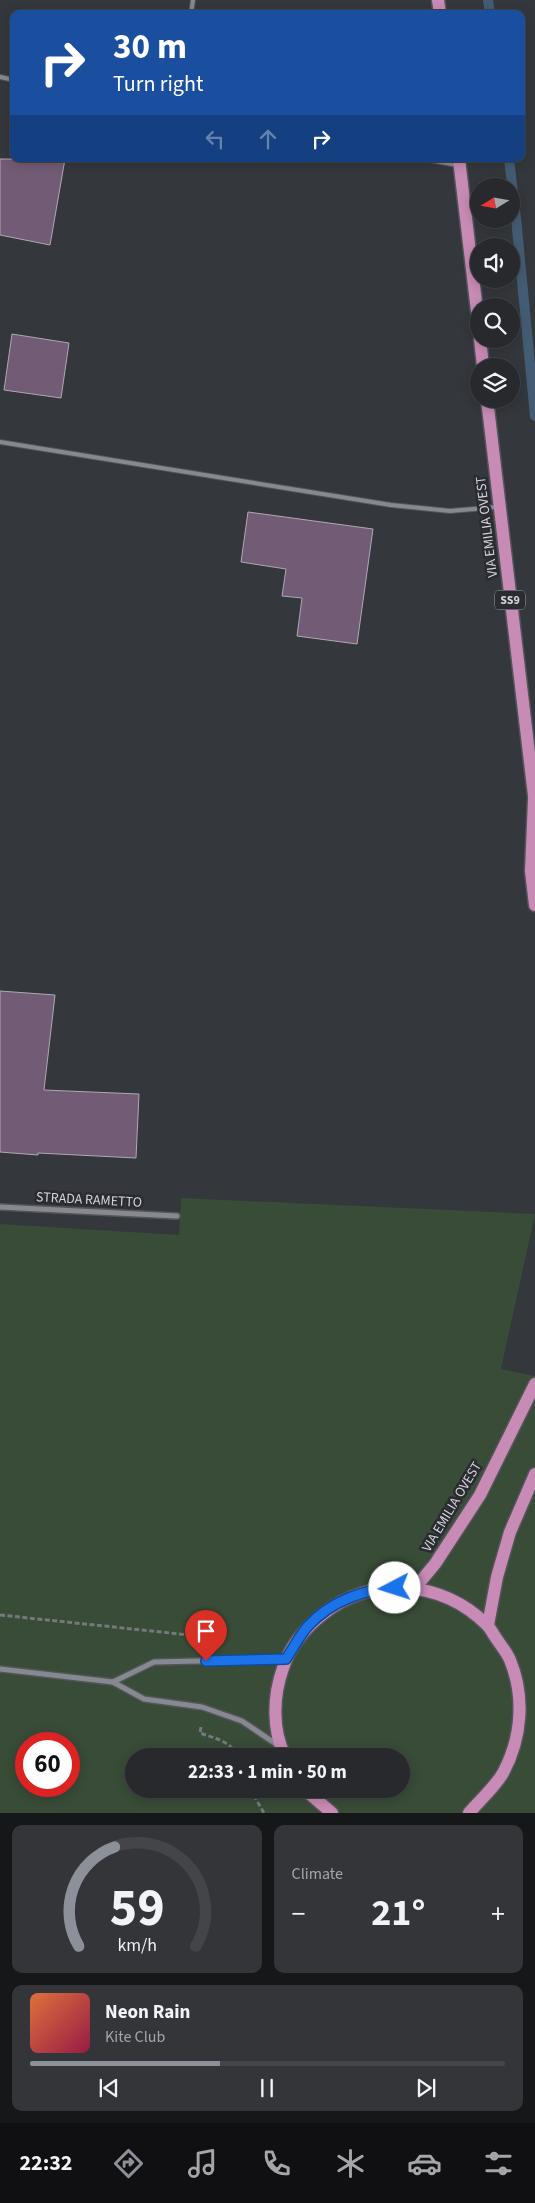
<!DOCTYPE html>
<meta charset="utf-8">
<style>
:root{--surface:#27292d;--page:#333539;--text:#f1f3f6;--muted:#a4a6aa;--line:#434549;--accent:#8c9099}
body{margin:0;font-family:"Source Sans 3",sans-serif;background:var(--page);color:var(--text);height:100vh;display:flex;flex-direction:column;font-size:19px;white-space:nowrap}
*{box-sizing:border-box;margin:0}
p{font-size:16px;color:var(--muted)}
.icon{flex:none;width:28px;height:28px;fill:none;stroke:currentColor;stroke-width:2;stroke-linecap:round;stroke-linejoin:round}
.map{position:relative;height:1813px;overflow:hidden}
.drawer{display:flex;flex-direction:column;gap:12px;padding:12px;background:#151719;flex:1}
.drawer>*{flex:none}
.banner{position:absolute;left:10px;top:10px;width:515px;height:152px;border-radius:10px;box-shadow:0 2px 12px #0003,0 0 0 1px var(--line);background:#1a4fa0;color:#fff;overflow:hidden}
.needle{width:32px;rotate:259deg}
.buttons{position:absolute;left:470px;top:178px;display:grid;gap:10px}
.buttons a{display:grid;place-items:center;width:50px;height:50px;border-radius:50%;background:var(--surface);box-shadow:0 2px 12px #0003,0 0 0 1px var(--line);font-size:25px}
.speed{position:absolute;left:15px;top:1732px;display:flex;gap:10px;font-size:25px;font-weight:700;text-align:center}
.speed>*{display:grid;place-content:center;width:65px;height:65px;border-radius:50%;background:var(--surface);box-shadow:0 2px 12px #0003,0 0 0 1px var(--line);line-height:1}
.speed .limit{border:8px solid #d22;background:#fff;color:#111}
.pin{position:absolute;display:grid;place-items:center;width:42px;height:42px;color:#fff;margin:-51px -21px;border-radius:50% 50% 50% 0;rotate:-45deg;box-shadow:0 0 5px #0007}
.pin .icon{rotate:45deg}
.me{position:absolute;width:55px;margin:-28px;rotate:265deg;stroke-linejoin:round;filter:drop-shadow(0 0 4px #0008)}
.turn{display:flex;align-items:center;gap:18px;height:105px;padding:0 20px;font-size:22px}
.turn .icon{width:65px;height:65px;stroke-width:2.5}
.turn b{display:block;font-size:35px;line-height:42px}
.lanes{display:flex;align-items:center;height:48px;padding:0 20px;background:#0003;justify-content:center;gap:25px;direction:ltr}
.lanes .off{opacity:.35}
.big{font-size:38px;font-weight:700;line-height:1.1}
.drawer .card{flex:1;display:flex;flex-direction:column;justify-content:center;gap:8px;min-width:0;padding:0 18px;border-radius:10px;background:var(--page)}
.drawer .dial{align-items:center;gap:0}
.dial svg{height:130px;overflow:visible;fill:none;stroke:var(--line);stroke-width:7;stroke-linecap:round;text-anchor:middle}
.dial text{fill:var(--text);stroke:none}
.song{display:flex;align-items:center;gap:15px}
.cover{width:60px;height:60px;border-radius:8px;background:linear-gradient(135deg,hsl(20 70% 55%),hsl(340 70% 35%))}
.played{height:5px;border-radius:2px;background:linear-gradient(90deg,var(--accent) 40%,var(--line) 40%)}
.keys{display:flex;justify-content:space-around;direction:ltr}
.heat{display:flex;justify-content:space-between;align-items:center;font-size:28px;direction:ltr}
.drawer .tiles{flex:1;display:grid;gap:12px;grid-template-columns:1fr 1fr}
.card:last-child{grid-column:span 2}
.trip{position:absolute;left:125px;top:1748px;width:285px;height:50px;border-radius:25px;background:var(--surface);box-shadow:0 2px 12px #0003,0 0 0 1px var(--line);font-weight:700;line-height:50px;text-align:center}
.tabs{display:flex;height:80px;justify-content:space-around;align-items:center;background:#101012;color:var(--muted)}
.tabs .icon{width:35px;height:35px}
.tabs .on{color:var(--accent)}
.tabs b{font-size:22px;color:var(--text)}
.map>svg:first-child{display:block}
</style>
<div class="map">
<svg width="535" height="1813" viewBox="0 0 535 1813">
<rect width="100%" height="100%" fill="#34373c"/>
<!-- green -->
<path fill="#384c37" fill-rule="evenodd" d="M181,1198l354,16 -34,155 34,7v437h-535v-589l179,11zM26,1744h43v42h-43zM134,1756h267v33h-267z"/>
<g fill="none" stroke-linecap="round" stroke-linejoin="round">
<!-- stream -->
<g stroke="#445c73" stroke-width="10">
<path d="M488,0l2,14"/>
<path d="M509,159l7,59 19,198"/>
</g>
</g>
<!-- building -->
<g fill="#725c75" stroke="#afa9b0">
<path d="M0,159h65l-15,86 -50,-10z"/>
<path d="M12,334l57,9 -8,55 -57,-8z"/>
<path d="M248,512l125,17 -16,115 -60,-8 5,-38 -20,-2 4,-27 -45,-7z"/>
<path d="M0,991l55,4 -11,95 95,4 -3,64 -98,-5v2l-38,-3z"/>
</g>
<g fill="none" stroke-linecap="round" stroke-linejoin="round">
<defs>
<g id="service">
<path d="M191,14l2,-14"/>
<path d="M0,77l14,3"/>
<path d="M425,159l32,6"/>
<path d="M0,442l391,63 59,6 47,-4"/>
</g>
<g id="minor">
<path d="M0,1207l177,9"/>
<path d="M0,1669l113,13 31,17 58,8 40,14 37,25"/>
<path d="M113,1682l41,-20 131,-3"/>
</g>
<g id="primary">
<path d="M438,0l2,14"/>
<path d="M459,159l20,169"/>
<path d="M480,339l3,27"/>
<path d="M487,399l48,405"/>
<path d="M534,800l-3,71 4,34"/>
<path d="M415,1588l20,-24 45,-69 55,-111"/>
<path d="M488,1625l9,-48 13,-45 25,-58"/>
<path d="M285,1756c-13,-26 -12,-60 -2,-88 7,-21 22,-40 40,-54 49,-39 119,-34 164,11 4,4 7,11 11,16 4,6 9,12 12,19 15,36 12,78 -7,113 -8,14 -23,27 -34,40"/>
<path d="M304,1789l28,24"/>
</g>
</defs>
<!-- service casing -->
<use href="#service" stroke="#53555a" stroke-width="6"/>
<!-- minor casing -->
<use href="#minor" stroke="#53555a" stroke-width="8"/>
<!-- primary casing -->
<use href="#primary" stroke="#53555a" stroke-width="15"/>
<!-- path -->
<g stroke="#75787c" stroke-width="3" stroke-dasharray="5 2.5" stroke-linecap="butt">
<path d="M0,1615l208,22 -1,4"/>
<path d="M201,1727l-1,6c14,5 31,8 37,23"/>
<path d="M250,1789l14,24"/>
</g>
<!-- service -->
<use href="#service" stroke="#86898f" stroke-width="4"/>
<!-- minor -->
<use href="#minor" stroke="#86898f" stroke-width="5"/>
<!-- primary -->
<use href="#primary" stroke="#c88bb5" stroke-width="12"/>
</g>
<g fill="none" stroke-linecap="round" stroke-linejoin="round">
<defs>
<path id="route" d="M206,1661l80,-2c7,-10 13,-23 22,-33 22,-24 55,-37 87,-38"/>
</defs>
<!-- route casing -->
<use href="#route" stroke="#114b97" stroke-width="12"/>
<!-- route -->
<use href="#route" stroke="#1a73e8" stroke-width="9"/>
</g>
<g text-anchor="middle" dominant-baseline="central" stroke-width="5" stroke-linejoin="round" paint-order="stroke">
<!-- shield labels -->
<rect fill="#2a2c32" stroke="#a1a2a7" stroke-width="1" x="495" y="590.5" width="30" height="19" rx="4"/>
<g font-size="12" font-weight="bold" fill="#d4d5d9">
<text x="510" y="600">SS9</text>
</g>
<!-- street labels -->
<g font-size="14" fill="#d4d5d9" stroke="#2a2c32">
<text transform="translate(487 527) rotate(-97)">VIA EMILIA OVEST</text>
<text transform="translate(89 1200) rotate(3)">STRADA RAMETTO</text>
<text transform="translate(452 1507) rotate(-59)">VIA EMILIA OVEST</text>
</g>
</g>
</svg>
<div class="buttons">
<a><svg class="needle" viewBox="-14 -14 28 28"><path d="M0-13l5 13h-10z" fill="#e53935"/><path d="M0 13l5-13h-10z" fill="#a4a6aa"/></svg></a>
<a><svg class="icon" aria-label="sound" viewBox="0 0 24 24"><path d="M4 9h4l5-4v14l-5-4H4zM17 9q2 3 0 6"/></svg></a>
<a><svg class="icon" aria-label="search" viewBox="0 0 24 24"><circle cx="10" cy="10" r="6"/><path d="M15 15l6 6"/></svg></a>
<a><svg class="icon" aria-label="layers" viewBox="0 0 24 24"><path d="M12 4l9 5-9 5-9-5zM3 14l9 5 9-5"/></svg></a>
</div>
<div class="speed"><div class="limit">60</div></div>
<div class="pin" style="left:206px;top:1661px;background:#d93025"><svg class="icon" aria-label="arrive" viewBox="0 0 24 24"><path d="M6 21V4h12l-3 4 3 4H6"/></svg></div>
<svg class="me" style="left:395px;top:1588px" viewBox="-20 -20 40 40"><circle r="19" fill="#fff"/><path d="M0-13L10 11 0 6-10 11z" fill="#1a73e8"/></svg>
<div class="trip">22:33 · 1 min · 50 m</div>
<div class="banner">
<div class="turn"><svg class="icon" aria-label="right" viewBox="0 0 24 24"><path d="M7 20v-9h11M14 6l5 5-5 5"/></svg><div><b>30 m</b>Turn right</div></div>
<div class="lanes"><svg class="icon off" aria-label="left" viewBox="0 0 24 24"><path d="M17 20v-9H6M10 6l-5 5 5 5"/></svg><svg class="icon off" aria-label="ahead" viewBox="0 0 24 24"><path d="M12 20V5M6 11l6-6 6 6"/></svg><svg class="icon" aria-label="right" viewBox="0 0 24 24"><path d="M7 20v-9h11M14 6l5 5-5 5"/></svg></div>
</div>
</div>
<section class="drawer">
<div class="tiles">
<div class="card dial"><svg viewBox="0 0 100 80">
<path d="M14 69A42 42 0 1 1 86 69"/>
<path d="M14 69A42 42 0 0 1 36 8" stroke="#8c9099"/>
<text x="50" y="56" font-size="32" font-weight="700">59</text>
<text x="50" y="72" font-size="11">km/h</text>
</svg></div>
<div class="card"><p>Climate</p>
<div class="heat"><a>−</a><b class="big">21°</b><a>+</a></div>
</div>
<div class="card">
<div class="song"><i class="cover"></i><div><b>Neon Rain</b><p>Kite Club</p></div></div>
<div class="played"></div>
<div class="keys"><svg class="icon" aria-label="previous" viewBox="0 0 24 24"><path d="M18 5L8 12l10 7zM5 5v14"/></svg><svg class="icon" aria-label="pause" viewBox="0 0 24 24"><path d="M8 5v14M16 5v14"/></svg><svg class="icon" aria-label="next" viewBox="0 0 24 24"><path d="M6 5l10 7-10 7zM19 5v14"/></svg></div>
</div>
</div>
</section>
<nav class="tabs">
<b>22:32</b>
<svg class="icon on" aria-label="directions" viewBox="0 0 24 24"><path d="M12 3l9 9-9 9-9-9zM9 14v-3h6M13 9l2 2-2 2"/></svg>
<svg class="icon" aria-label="music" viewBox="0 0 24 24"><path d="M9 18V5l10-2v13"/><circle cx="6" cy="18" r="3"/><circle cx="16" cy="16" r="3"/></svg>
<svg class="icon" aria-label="phone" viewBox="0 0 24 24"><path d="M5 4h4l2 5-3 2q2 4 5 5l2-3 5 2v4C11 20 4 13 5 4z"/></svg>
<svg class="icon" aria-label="climate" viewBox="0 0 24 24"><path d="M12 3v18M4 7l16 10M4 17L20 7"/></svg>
<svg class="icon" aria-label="car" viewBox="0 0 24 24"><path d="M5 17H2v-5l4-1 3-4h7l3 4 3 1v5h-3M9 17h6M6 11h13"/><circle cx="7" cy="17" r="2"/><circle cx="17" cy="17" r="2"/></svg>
<svg class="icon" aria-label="filters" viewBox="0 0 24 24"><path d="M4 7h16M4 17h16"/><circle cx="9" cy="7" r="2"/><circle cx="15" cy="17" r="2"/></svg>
</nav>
